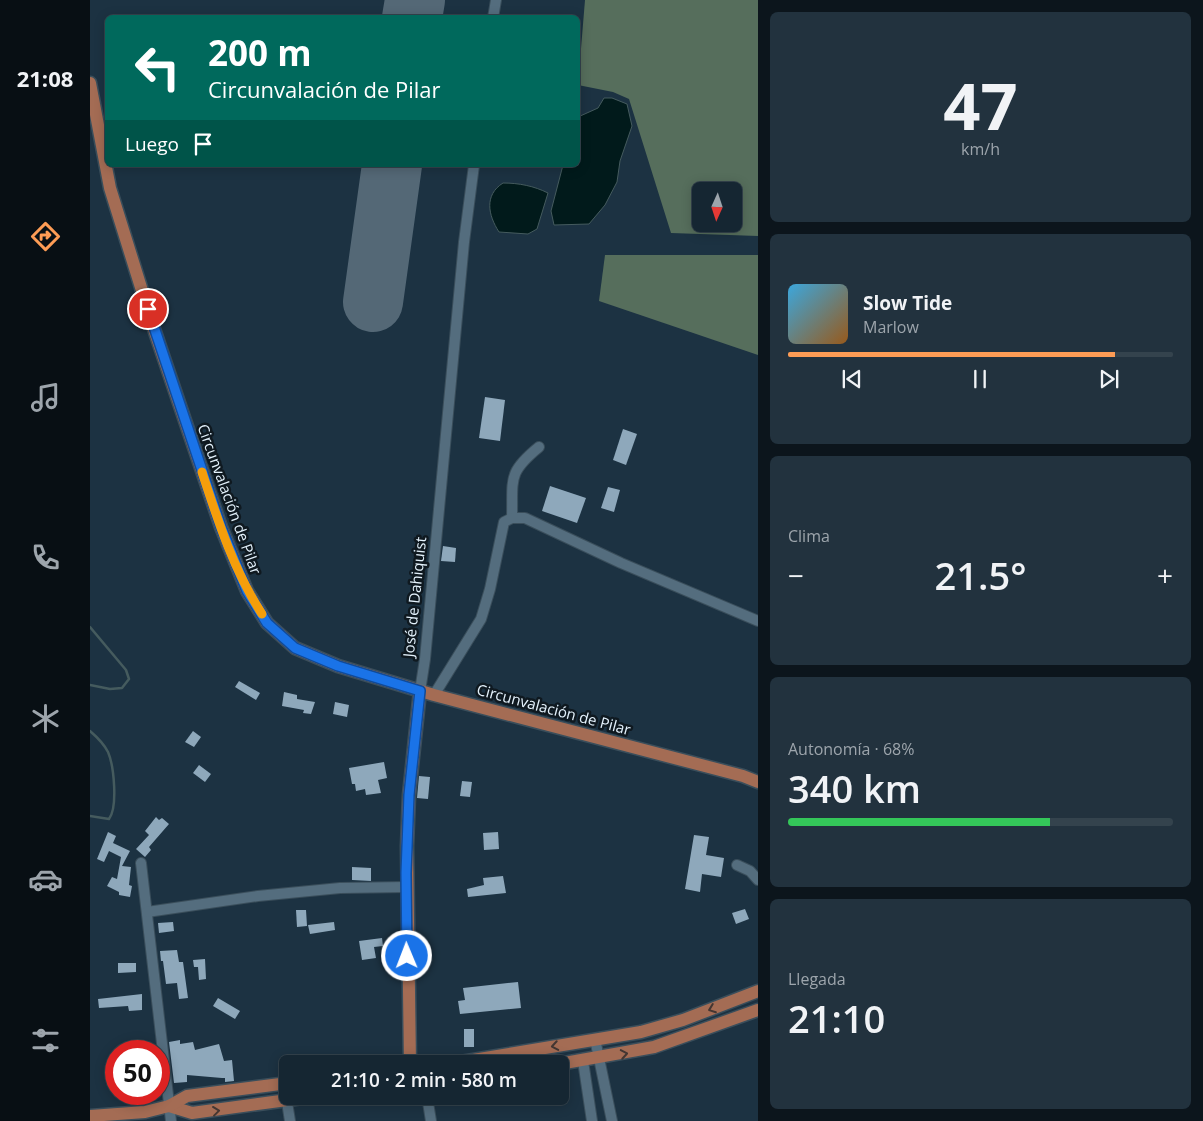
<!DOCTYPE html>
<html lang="es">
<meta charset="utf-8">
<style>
:root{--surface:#152632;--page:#22323e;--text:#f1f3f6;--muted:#9da5ac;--line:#34434d;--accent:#fd9c55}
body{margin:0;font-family:"Open Sans",sans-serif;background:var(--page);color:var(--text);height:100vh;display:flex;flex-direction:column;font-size:19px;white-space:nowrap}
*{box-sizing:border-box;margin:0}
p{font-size:16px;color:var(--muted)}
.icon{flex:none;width:28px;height:28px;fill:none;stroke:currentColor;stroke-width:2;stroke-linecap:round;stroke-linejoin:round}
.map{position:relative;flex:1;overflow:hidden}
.details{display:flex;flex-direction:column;gap:12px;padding:12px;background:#0c151c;width:445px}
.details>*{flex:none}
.banner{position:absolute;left:15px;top:15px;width:475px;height:152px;border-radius:8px;box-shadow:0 2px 12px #0003,0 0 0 1px var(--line);background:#00695c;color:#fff;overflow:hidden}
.needle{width:32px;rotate:183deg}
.tools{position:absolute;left:602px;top:182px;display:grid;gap:10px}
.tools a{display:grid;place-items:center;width:50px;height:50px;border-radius:8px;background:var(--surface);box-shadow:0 2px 12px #0003,0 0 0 1px var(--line);font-size:25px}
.speed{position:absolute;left:15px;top:1040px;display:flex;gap:10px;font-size:25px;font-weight:700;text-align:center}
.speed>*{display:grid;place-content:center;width:65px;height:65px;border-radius:50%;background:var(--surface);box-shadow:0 2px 12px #0003,0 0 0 1px var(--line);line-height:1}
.speed .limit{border:8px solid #d22;background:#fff;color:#111}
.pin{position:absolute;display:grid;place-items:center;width:42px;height:42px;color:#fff;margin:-21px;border:2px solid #fff;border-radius:50%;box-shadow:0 1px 5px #0007}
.me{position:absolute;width:55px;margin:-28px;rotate:359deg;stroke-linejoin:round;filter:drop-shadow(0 0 4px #0008)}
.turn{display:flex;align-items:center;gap:18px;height:105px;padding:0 20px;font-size:22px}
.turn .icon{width:65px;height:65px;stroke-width:2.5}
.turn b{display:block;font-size:35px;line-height:42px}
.then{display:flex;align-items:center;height:48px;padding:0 20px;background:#0003;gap:10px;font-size:19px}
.big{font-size:38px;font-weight:600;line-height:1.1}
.details .card{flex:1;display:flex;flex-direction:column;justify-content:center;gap:8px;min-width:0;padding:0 18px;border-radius:8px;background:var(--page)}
.details .dial{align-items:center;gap:0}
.dial b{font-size:65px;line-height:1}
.song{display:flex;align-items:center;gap:15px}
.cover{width:60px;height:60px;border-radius:8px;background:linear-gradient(135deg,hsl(200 70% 55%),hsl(30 70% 35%))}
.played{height:5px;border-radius:2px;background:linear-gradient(90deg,var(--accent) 85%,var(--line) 85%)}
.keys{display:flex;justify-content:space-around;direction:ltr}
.heat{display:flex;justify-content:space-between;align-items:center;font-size:28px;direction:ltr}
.charge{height:8px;border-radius:4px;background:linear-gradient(90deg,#34c759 68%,var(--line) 0)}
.trip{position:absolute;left:189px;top:1055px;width:290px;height:50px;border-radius:8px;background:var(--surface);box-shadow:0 2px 12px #0003,0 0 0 1px var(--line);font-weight:600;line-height:50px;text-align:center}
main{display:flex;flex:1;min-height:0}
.tabs{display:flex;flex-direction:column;width:90px;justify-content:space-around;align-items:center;background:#080f14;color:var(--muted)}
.tabs .icon{width:35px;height:35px}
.tabs .active{color:var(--accent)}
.tabs b{font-size:22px;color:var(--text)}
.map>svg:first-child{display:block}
</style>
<main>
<nav class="tabs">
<b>21:08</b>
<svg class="icon active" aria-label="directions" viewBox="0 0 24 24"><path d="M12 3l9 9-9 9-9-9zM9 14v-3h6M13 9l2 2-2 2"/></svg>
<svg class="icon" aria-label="music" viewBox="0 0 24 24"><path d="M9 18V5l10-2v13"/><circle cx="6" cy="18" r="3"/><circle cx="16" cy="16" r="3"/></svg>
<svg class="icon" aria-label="phone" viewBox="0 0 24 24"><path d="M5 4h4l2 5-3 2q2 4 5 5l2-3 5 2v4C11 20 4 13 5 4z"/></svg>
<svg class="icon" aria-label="climate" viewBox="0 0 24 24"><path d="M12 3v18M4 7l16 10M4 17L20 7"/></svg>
<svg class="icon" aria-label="car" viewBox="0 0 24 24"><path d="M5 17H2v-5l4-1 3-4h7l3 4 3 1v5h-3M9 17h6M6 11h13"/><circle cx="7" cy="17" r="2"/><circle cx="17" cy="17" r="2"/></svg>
<svg class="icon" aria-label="filters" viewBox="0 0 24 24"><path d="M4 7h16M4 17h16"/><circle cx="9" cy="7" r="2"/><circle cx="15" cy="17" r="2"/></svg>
</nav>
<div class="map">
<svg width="668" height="1121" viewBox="0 0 668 1121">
<rect width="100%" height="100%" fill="#1c3242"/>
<!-- forest -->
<g fill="#566e5c" fill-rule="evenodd">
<path d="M495,0h173v236l-87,-3 -42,-134 -16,-7 -35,-7zM611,191h33v33h-33z"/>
<path d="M515,255h153v100l-159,-54z"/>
</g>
<!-- water -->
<g fill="#011a1b" stroke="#455b5e">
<path d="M514,98h8l15,6 5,22 -12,35 -3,21 -12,23 -16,19 -35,1 -3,-14 12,-46h15v-48l20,-9z"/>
<path d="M413,183c16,0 31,3 45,10l-11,36 -9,5 -29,-2c-11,-17 -15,-37 4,-49z"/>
</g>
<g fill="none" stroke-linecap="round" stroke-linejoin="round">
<!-- stream -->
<g stroke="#455b5e" stroke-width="2.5">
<path d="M0,627l36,43 3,9 -7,9 -12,1 -20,-4"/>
<path d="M0,731c7,6 14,13 18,21 6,14 10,55 1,67l-19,-3"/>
</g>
<!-- runway -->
<g stroke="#546876" stroke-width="60">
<path d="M322,18l3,-18"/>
<path d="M283,302l19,-137"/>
</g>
</g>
<!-- building -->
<g fill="#8ea8bb">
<path d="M395,397l20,3 -5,41 -21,-3z"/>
<path d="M533,429l14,5 -11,31 -13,-5z"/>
<path d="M460,486l36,12 -9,25 -35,-12z"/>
<path d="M518,487l12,3 -6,22 -13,-4z"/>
<path d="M353,546l13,2 -1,14 -14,-1z"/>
<path d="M149,681l21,12 -4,7 -21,-13z"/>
<path d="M194,692l13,3v4l18,3 -4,12 -8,-1 1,-3 -22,-4z"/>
<path d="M245,702l14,3 -2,12 -14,-3z"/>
<path d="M103,731l8,6 -7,10 -9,-5z"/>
<path d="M294,762l3,16 -9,2 3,13 -15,2 -1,-6 -9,2 -1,-7h-3l-3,-16z"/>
<path d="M109,765l12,9 -6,8 -12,-9z"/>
<path d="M329,776l11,1 -2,22 -11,-1z"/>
<path d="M372,781l10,1 -2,15 -10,-1z"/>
<path d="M66,817l3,3 3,-2 7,6 -20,23 2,3 -6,7 -9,-8 13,-14 -4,-4z"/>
<path d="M18,832l8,4 -3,7 17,8 -8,15 9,1 -2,18 3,1 -2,11 -11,-2v-3l-12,-6 5,-9 5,2 4,-22 -12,-6 -5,11 -7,-3z"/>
<path d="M408,832l1,17 -15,1 -1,-17z"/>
<path d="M604,835l15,2 -3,18 18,3 -3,19 -19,-3 -2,18 -15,-3z"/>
<path d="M262,867l19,1v13l-19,-1z"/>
<path d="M413,876l3,17 -38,4 -1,-8 17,-4 -1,-7z"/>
<path d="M655,909l4,10 -13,5 -4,-11z"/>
<path d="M206,910h10l1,16 -10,1z"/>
<path d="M83,922l1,9 -15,2 -1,-10z"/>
<path d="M244,922l1,8 -25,4 -2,-9z"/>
<path d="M292,938l1,8 -9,1 2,11 -14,2 -3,-19z"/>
<path d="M87,950l2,12h4l5,36 -9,1 -2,-16 -11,1 -3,-23h-2l-1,-10z"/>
<path d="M115,959l1,20 -7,1 -1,-13h-4l-1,-7z"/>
<path d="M28,963h18v9l-18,1z"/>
<path d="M428,982l3,26 -61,6 -2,-13 7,-1 -2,-12z"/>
<path d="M52,994v16l-13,1 -1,-5 -29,2 -1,-9z"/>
<path d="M128,998l22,13 -5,8 -22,-13z"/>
<rect x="374" y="1029" width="10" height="18"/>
<path d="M90,1040v4l13,-2 2,8 24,-6 5,17 8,-1 2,21 -9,1v-4h-3l-35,-3v7l-13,1 -5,-41z"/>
</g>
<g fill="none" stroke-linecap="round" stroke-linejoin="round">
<defs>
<g id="minor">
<path d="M403,18l3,-18"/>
<path d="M422,518c1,-39 -5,-45 27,-71"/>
<path d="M330,691l5,-32 39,-417 10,-77"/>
<path d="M344,695l47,-76 9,-30 14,-67 8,-4h13l96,45 137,58"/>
<path d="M51,863l30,258"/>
<path d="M647,865l13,6 8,9"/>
<path d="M57,912l111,-16 82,-8 66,-1"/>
<path d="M505,1039l17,82"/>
<path d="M493,1061l9,60"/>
<path d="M194,1083l6,38"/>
<path d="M337,1096l4,25"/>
</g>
<g id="major">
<path d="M0,83l20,105 43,138 68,201 26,64 20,32 28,25 43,18 96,29 309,81 15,6"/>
<path d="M320,1064l-3,-218 2,-51 11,-104"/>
<path d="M359,1064l192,-32 42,-12 75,-29"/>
<path d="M469,1064l95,-17 104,-37"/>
<path d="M79,1106l23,7 125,-17"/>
<path d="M0,1116l55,-4 24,-6 18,-10 101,-13"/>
</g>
</defs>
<!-- minor casing -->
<use href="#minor" stroke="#3a4e5b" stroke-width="12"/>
<!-- major casing -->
<use href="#major" stroke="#3a4e5b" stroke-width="15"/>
<!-- minor -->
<use href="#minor" stroke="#546d7e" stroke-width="10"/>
<!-- major -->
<use href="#major" stroke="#a46c54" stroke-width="12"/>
</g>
<!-- one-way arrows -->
<defs><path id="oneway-chevron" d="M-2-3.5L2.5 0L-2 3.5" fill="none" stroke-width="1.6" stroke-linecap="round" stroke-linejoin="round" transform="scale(1.25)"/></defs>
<g stroke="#433632">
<use href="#oneway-chevron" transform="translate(622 1009) rotate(159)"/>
<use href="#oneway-chevron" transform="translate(465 1046) rotate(170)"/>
<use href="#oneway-chevron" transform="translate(534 1054) rotate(-10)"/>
<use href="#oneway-chevron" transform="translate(126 1111) rotate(-7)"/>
</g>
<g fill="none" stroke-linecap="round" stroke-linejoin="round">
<defs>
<path id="route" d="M58,309l73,218 26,64 20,32 28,25 43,18 82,25 -11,104 -3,78 1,83"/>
</defs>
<!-- route casing -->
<use href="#route" stroke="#114b97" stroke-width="12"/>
<!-- route -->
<use href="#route" stroke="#1a73e8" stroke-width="9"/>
<!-- slow -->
<path stroke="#f59e0b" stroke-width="9" d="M112,472c16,49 32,99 60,142"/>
</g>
<g text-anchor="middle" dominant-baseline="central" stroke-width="5" stroke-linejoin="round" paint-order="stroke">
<!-- street labels -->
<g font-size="15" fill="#e4f2fc" stroke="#0f1920">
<text transform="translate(140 499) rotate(70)">Circunvalación de Pilar</text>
<text transform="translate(324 597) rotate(-84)">José de Dahiquist</text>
<text transform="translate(464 709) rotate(15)">Circunvalación de Pilar</text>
</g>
</g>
</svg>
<div class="tools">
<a><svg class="needle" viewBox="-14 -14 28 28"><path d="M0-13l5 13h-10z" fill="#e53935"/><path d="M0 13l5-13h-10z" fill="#9da5ac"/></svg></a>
</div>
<div class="speed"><div class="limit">50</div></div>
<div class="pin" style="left:58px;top:309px;background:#d93025"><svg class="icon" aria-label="arrive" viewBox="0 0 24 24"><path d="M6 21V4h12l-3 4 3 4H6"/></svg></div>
<svg class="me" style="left:317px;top:956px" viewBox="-20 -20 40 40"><circle r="17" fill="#1a73e8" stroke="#fff" stroke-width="3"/><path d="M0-11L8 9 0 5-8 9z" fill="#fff"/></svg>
<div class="trip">21:10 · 2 min · 580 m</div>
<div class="banner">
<div class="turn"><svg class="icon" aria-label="left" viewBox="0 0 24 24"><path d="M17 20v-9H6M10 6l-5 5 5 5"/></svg><div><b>200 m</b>Circunvalación de Pilar</div></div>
<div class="then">Luego<svg class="icon" aria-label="arrive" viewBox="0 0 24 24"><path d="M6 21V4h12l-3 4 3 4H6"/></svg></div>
</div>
</div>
<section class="details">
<div class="card dial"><b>47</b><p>km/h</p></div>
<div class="card">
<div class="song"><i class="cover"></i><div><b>Slow Tide</b><p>Marlow</p></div></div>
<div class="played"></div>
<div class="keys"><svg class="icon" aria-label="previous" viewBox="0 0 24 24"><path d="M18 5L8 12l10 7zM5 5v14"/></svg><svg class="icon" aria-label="pause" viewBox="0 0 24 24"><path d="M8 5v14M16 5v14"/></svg><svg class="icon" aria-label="next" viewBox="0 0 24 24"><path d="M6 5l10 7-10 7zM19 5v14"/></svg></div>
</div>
<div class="card"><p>Clima</p>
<div class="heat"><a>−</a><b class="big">21.5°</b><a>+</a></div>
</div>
<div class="card"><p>Autonomía · 68%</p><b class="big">340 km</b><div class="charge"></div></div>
<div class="card"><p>Llegada</p><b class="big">21:10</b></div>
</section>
</main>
